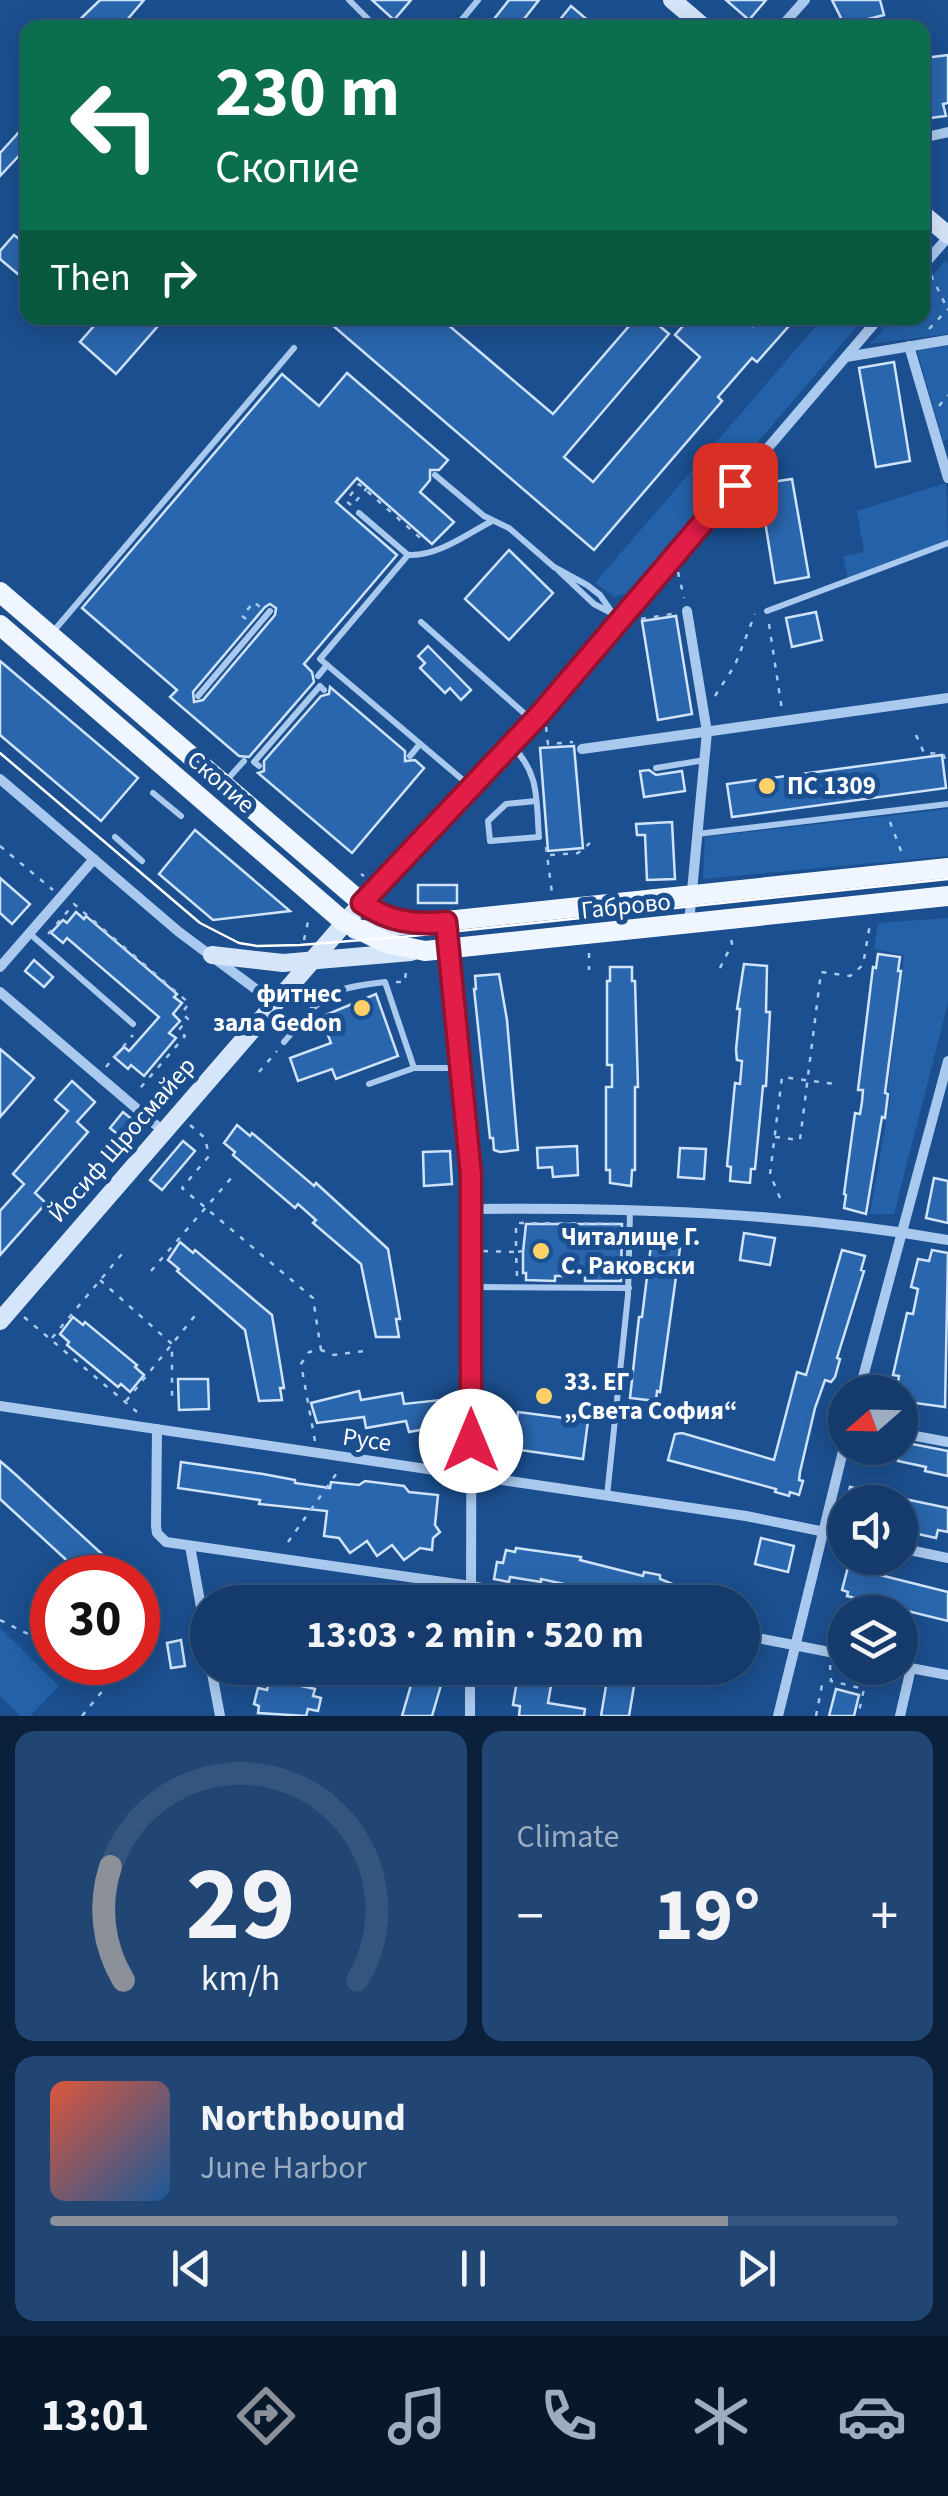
<!DOCTYPE html>
<meta charset="utf-8">
<style>
:root{--surface:#143b6b;--page:#214673;--text:#f1f3f6;--muted:#9dadc1;--line:#33557e;--accent:#8c9099}
body{margin:0;font-family:"Source Sans 3",sans-serif;background:var(--page);color:var(--text);height:100vh;display:flex;flex-direction:column;font-size:38px;white-space:nowrap}
*{box-sizing:border-box;margin:0}
p{font-size:32px;color:var(--muted)}
.icon{flex:none;width:55px;height:55px;fill:none;stroke:currentColor;stroke-width:2;stroke-linecap:round;stroke-linejoin:round}
.map{position:relative;height:1716px;overflow:hidden}
.sheet{display:flex;flex-direction:column;gap:15px;padding:15px;background:#0b203b;flex:1}
.sheet>*{flex:none}
.guide{position:absolute;left:20px;top:20px;width:910px;height:305px;border-radius:20px;box-shadow:0 5px 25px #0003,0 0 0 2px var(--line);background:#0b6e4f;color:#fff;overflow:hidden}
.needle{width:65px;rotate:250deg}
.buttons{position:absolute;left:828px;top:1375px;display:grid;gap:20px}
.buttons a{display:grid;place-items:center;width:90px;height:90px;border-radius:50%;background:var(--surface);box-shadow:0 5px 25px #0003,0 0 0 2px var(--line);font-size:50px}
.speed{position:absolute;left:30px;top:1555px;display:flex;gap:20px;font-size:50px;font-weight:700;text-align:center}
.speed>*{display:grid;place-content:center;width:130px;height:130px;border-radius:50%;background:var(--surface);box-shadow:0 5px 25px #0003,0 0 0 2px var(--line);line-height:1}
.speed .limit{border:15px solid #d22;background:#fff;color:#111}
.pin{position:absolute;display:grid;place-items:center;width:85px;height:85px;color:#fff;margin:-42px;border-radius:20px;box-shadow:0 5px 15px #0006}
.me{position:absolute;width:110px;margin:-55px;rotate:0deg;stroke-linejoin:round;filter:drop-shadow(0 0 8px #0008)}
.turn{display:flex;align-items:center;gap:35px;height:210px;padding:0 30px;font-size:45px}
.turn .icon{width:130px;height:130px;stroke-width:2.5}
.turn b{display:block;font-size:70px;line-height:85px}
.then{display:flex;align-items:center;height:95px;padding:0 30px;background:#0003;gap:20px;font-size:38px}
.big{font-size:75px;font-weight:700;line-height:1.1}
.sheet .tile{flex:1;display:flex;flex-direction:column;justify-content:center;gap:15px;min-width:0;padding:0 35px;border-radius:20px;background:var(--page)}
.sheet .dial{align-items:center;gap:0}
.dial svg{height:260px;overflow:visible;fill:none;stroke:var(--line);stroke-width:7;stroke-linecap:round;text-anchor:middle}
.dial text{fill:var(--text);stroke:none}
.song{display:flex;align-items:center;gap:30px}
.cover{width:120px;height:120px;border-radius:15px;background:linear-gradient(135deg,hsl(10 70% 55%),hsl(210 70% 35%))}
.played{height:10px;border-radius:5px;background:linear-gradient(90deg,var(--accent) 80%,var(--line) 80%)}
.keys{display:flex;justify-content:space-around;direction:ltr}
.heat{display:flex;justify-content:space-between;align-items:center;font-size:55px;direction:ltr}
.sheet .tiles{flex:1;display:grid;gap:15px;grid-template-columns:1fr 1fr}
.tile:last-child{grid-column:span 2}
.trip{position:absolute;left:190px;top:1585px;width:570px;height:100px;border-radius:50px;background:var(--surface);box-shadow:0 5px 25px #0003,0 0 0 2px var(--line);font-weight:700;line-height:100px;text-align:center}
.menu{display:flex;height:160px;justify-content:space-around;align-items:center;background:#08182b;color:var(--muted)}
.menu .icon{width:70px;height:70px}
.menu .on{color:var(--accent)}
.menu b{font-size:45px;color:var(--text)}
.map>svg:first-child{display:block}
</style>
<div class="map">
<svg width="948" height="1716" viewBox="0 0 948 1716">
<rect width="100%" height="100%" fill="#1b4f8f"/>
<!-- green -->
<g fill="#2461a8">
<path d="M945,261l3,3v70l-78,10 24,-26h28l1,-32z"/>
<path d="M823,318h41l-235,274 -14,5 -20,-14z"/>
<path d="M948,346v93l-5,2 -26,-91z"/>
<path d="M946,483l2,58 -100,37 -5,-22 21,-4 -7,-41z"/>
<path d="M948,809v47l-245,23 2,-42z"/>
<path d="M948,918v85l-54,211h-24l21,-121 -3,-3 16,-135 -30,-6 4,-26z"/>
<path d="M0,1628l59,58 -29,30h-9l-21,-20z"/>
</g>
<!-- building -->
<g fill="#2a66ad" stroke="#cfe3fa" stroke-width="2.5" fill-rule="evenodd">
<path d="M100,0h44l-24,28h-49z"/>
<path d="M372,0h39l-17,20z"/>
<path d="M509,0h30l-22,28h-30z"/>
<path d="M726,0h40l-17,20z"/>
<path d="M832,0h48l4,15 -20,5 2,4 -8,4h-12z"/>
<path d="M571,6l26,22h-44z"/>
<path d="M948,55v48l-5,1 3,12 -24,3v-57l3,-4z"/>
<path d="M28,122v24l-28,30v-23z"/>
<path d="M14,235l14,11v19l-9,10 -19,-16v-8z"/>
<path d="M101,318h17l7,5 5,-5h35l-49,56 -36,-32z"/>
<path d="M324,318h129l-6,6 106,90 83,-96h14l19,16 -105,123 29,25 107,-125 -25,-22 15,-17h52l11,8 7,-8h36l-39,44 -5,-4 -34,39 4,4 -128,149z"/>
<path d="M894,362l16,99 -34,6 -17,-99z"/>
<path d="M347,373l101,87 -9,10h-9v10l-10,12 34,30 -22,22 -75,-66 -21,24 61,53 -93,109 8,8 2,10 -65,75 -10,-1 -69,-59 7,-7 -95,-82 200,-234 37,32zM270,604l6,4 -1,7 -72,85 -9,2 -1,-10 72,-85z"/>
<path d="M792,479l17,98 -34,6 -16,-99z"/>
<path d="M509,550l44,43 -44,47 -44,-41z"/>
<path d="M816,612l6,28 -30,7 -6,-29z"/>
<path d="M676,616l16,98 -34,6 -16,-99z"/>
<path d="M428,646l43,44 -10,10 -11,-12 -5,5 -25,-25 5,-5 -7,-7z"/>
<path d="M0,661l138,117 -37,43 -101,-86z"/>
<path d="M330,687l75,64v10l10,-1 9,8 -72,85 -94,-80 6,-2v-10l57,-65 8,-2z"/>
<path d="M574,746l9,102 -35,3 -8,-103z"/>
<path d="M942,755l4,33 -214,29 -5,-33z"/>
<path d="M649,770l7,5 26,-4 3,20 -41,6 -4,-26z"/>
<path d="M672,822l3,57 -28,1 -2,-45h-8l-1,-11z"/>
<path d="M195,830l95,81 -77,9 -54,-46z"/>
<path d="M0,878l30,26 -18,20 -12,-11z"/>
<rect x="418" y="885" width="39" height="18"/>
<path d="M76,912l8,7 2,-3 91,78 -3,3 8,6 -9,11 7,7 -11,12 7,5 -32,38 -13,-11 -3,4 -14,-12 10,-10 5,4 30,-34 -92,-79 -4,5 -12,-10 12,-13 4,3z"/>
<path d="M878,954l22,3 -2,14h3l-16,122 3,1 -3,24 -3,-1 -16,97 -22,-6 2,-13 -2,-1 11,-81 5,1 2,-12 1,-12h-5l15,-123 3,1z"/>
<path d="M34,960l19,17 -9,10 -19,-16z"/>
<path d="M744,964l23,2 -1,46h4l-4,74h-3l-8,83h-4l-1,14 -20,-2 1,-14 -4,-1 8,-83 5,1 2,-23 -5,-1 -1,-10 4,-41h-3z"/>
<path d="M610,967h22v14h3l3,106h-3v83h-3l-1,16 -21,-3v-13h-4v-83h6v-22h-5v-84h3z"/>
<path d="M499,974l8,46 11,130 -18,2 -6,-2 -1,-12h-3l-16,-149h2l-1,-13z"/>
<path d="M376,994l22,62 -62,23 -4,-10 -34,12 -8,-23 41,-15 -10,-26z"/>
<path d="M0,1049l34,29 -34,39z"/>
<path d="M72,1081l23,21 -18,20 11,10 -53,61 11,10 -46,52v-44l24,-27 -11,-10 55,-63 -13,-11z"/>
<path d="M123,1112l16,13 -13,16 -16,-13z"/>
<path d="M237,1125l13,11 2,-3 62,53 2,-3 72,66 12,70h-4l3,18h-23l-15,-73 -48,-41 3,-3 -18,-16 -3,4 -62,-53 2,-3 -11,-9z"/>
<path d="M183,1141l12,10 -33,39 -12,-10z"/>
<path d="M577,1146l1,29 -25,2 -1,-10 -14,1 -1,-20z"/>
<path d="M680,1148l26,1 -2,30 -26,-2z"/>
<path d="M450,1151l2,33 -28,2 -1,-34z"/>
<path d="M934,1178l14,3v42l-22,-5z"/>
<path d="M526,1224h96l-1,57h-36v-5h-30v5l-29,-1v-7h-3v-21z"/>
<path d="M655,1232l23,2 -2,14h4l-20,144 -3,-1 -1,10 -26,-3 9,-81h3l9,-72h3z"/>
<path d="M744,1233l31,5 -5,27 -30,-5z"/>
<path d="M180,1242l13,11 2,-3 77,65 12,73h-4l2,12 -23,1 -14,-71 -68,-59 2,-2 -11,-9z"/>
<path d="M842,1250l23,6 -4,14 3,1 -27,87 3,1 -5,18 -4,5 -6,-2 -10,28 -15,64 -1,8 4,1 -4,14 -9,-3 -1,4 -14,-4 1,-3 -108,-29 7,-26 7,-1 92,27 23,-88 9,3z"/>
<path d="M932,1250l16,3 -3,154 -45,-6v-9h-4l3,-16 -6,-1 14,-62 6,1 5,-25 -7,-2 7,-28 11,2z"/>
<path d="M73,1317l10,8 2,-3 52,43 -2,2 9,8 -14,17 -9,-8 -3,3 -51,-42 2,-3 -9,-8z"/>
<path d="M178,1379h30l1,30 -30,1z"/>
<path d="M359,1391l2,9 41,-7 2,11 46,-5 3,21 -13,2 1,4 -32,6 -3,-11 -40,7 -2,-11 -47,6 -6,-20z"/>
<path d="M518,1412l70,9 -5,38 -70,-10z"/>
<path d="M902,1442l46,9v25l-23,-5 1,-4 -28,-6z"/>
<path d="M0,1461l15,13 113,104h-42l-86,-79z"/>
<path d="M181,1462l82,12 32,6v3l35,5 1,-6 28,3 6,-4 39,5 5,6 29,3 -3,30 5,7 -7,6 -1,12 -12,-2 -16,12 -12,-15 -15,11 -10,-15 -17,12 -11,-15 -15,-2 3,-25 -68,-7 1,-4 -82,-12z"/>
<path d="M850,1487l50,10 -1,5h-52z"/>
<path d="M900,1498l48,10v24l-10,-2 -2,8 -36,-8z"/>
<path d="M761,1538l33,8 -6,26 -33,-8z"/>
<path d="M516,1548l65,9 -1,3 63,16 1,-4 16,3v4l15,6 31,6 -2,11h-56l-107,-23v3l-31,-5 -1,5 -15,-3 3,-17 6,1 3,-13 9,2z"/>
<path d="M848,1567l100,25v29l-101,-25 1,-4 -6,-2z"/>
<path d="M181,1640l4,26 -14,2 -4,-25z"/>
<path d="M272,1668h29l-4,17 18,4 -2,7 8,2 -3,13 -10,-2 -2,7 -48,-3 1,-7 -5,-2 4,-16 9,2z"/>
<path d="M416,1668h30l-14,48h-30z"/>
<path d="M519,1668h35l-6,35 37,6 -1,7h-65l1,-10 -7,-1z"/>
<path d="M609,1668h28l-8,48h-28z"/>
<path d="M836,1689l23,6 -5,21h-25z"/>
</g>
<g fill="none" stroke-linecap="round" stroke-linejoin="round">
<!-- path -->
<g stroke="#a9c9ee" stroke-width="2.5" stroke-dasharray="5 8" stroke-linecap="butt">
<path d="M931,275l17,35"/>
<path d="M929,329l19,-20"/>
<path d="M939,406l9,-11"/>
<path d="M356,501l11,-13"/>
<path d="M351,505l-5,-4 13,-17 67,59"/>
<path d="M678,572l6,26"/>
<path d="M246,619l-4,-3 12,-14 7,6"/>
<path d="M641,619l31,-5"/>
<path d="M769,624l13,86"/>
<path d="M715,696l20,-31 20,-51"/>
<path d="M546,727l2,17 25,-2"/>
<path d="M916,735l8,18 19,1 5,11"/>
<path d="M890,822l13,34"/>
<path d="M0,846l53,44"/>
<path d="M546,847l6,46"/>
<path d="M550,855l28,-2 12,-10"/>
<path d="M361,874l3,2"/>
<path d="M48,934l26,-30 115,99 -7,10 6,6 -10,12 7,5 -49,57"/>
<path d="M304,940l5,-23"/>
<path d="M589,953v17"/>
<path d="M720,968l12,-24 -1,-6"/>
<path d="M396,982h9l1,-13"/>
<path d="M106,1067l27,-32"/>
<path d="M259,1072l18,-21"/>
<path d="M190,1125l15,13 4,18 -27,32 131,110 8,52"/>
<path d="M775,1137l25,3 21,-168 29,4 13,-11 7,-41"/>
<path d="M780,1198l-10,-24 12,-97 53,7"/>
<path d="M483,1251l33,1v-29l100,1"/>
<path d="M151,1271l82,-95"/>
<path d="M517,1276l-1,-24 7,-1"/>
<path d="M100,1280l72,64v52"/>
<path d="M24,1317l113,95"/>
<path d="M52,1338l74,-89"/>
<path d="M126,1401l72,-89"/>
<path d="M315,1441l-14,-77 8,-12 12,-2 13,5 30,-4"/>
<path d="M288,1542l51,-72"/>
<path d="M0,1620l52,26"/>
<path d="M84,1662l9,5"/>
<path d="M830,1665l1,16 33,8 -6,27"/>
<path d="M82,1716l22,-27"/>
<path d="M816,1716l6,-31 7,-3"/>
</g>
<!-- lane -->
<g stroke="#a9c9ee" stroke-width="6">
<path d="M349,0l28,28"/>
<path d="M455,28l23,-28"/>
<path d="M435,475l49,41 25,12 45,39 33,18 13,10 11,16"/>
<path d="M359,513l49,42c29,2 59,-21 84,-34"/>
<path d="M408,555l-88,104 150,127"/>
<path d="M559,571l35,33 27,14"/>
<path d="M767,611l181,-68"/>
<path d="M421,622l112,99"/>
<path d="M52,633l242,-285"/>
<path d="M318,676l9,-11"/>
<path d="M198,696l72,-85"/>
<path d="M511,745c29,28 25,54 28,92l-49,4 -2,-20 18,-17 30,-3"/>
<path d="M410,756l10,-12"/>
<path d="M259,766l-5,-4 66,-76 4,4"/>
<path d="M656,768l49,-8"/>
<path d="M225,782l19,-21"/>
<path d="M153,793l28,23"/>
<path d="M697,834l251,-30"/>
<path d="M115,837l27,24"/>
<path d="M29,933l104,91"/>
<path d="M284,1042c40,-46 38,-53 101,-60l29,86h45"/>
<path d="M369,1084l45,-16"/>
<path d="M472,1287l157,1"/>
<path d="M607,1496l21,-201 2,-84"/>
</g>
<!-- street -->
<g stroke="#a9c9ee" stroke-width="10">
<path d="M780,28l25,-28"/>
<path d="M922,138l26,-6"/>
<path d="M922,267l26,-30"/>
<path d="M909,346l39,132"/>
<path d="M846,357l102,-17"/>
<path d="M687,611l20,121 -18,191"/>
<path d="M582,749l366,-51"/>
<path d="M0,779l179,153 94,70"/>
<path d="M362,903l179,-190 338,-395"/>
<path d="M446,922l26,287 -1,393"/>
<path d="M0,967l94,-108"/>
<path d="M0,992l163,139"/>
<path d="M472,1209c159,-2 319,4 476,31"/>
<path d="M859,1392l89,-331"/>
<path d="M0,1406l746,110 99,20"/>
<path d="M157,1429l-1,97 1,7 9,9 305,44 92,16"/>
<path d="M900,1433l48,9"/>
<path d="M190,1546l18,100"/>
<path d="M900,1548l48,10"/>
<path d="M742,1635l103,20"/>
<path d="M900,1666l48,9"/>
<path d="M211,1668l9,48"/>
<path d="M470,1716v-48"/>
<path d="M778,1716l67,-273"/>
<path d="M900,1716l11,-48"/>
</g>
<!-- secondary -->
<g stroke="#d6e6fa" stroke-width="18">
<path d="M672,0l33,28"/>
<path d="M922,213l26,22"/>
<path d="M355,930l59,-5"/>
<path d="M212,955l71,8 128,-11"/>
<path d="M0,1321l362,-418"/>
</g>
<!-- primary -->
<g stroke="#f0f6ff" stroke-width="20">
<path d="M0,592l362,311 21,12 35,9 530,-56"/>
<path d="M0,625l344,297 42,21 39,8 523,-55"/>
</g>
<!-- tram -->
<path stroke="#fff" stroke-width="2.5" d="M0,753l200,170 39,20 18,3 43,-1 112,-9 536,-57"/>
</g>
<g fill="none" stroke-linecap="round" stroke-linejoin="round">
<defs>
<path id="route" d="M471,1441v-266l-25,-253c-31,3 -57,0 -84,-19l179,-190 194,-228"/>
</defs>
<!-- route casing -->
<use href="#route" stroke="#92132f" stroke-width="25"/>
<!-- route -->
<use href="#route" stroke="#e11d48" stroke-width="18"/>
</g>
<!-- markers -->
<g fill="#ffd166" stroke="#1b4f8f" stroke-width="4">
<circle cx="767" cy="786" r="10"/>
<circle cx="362" cy="1008" r="10"/>
<circle cx="541" cy="1251" r="10"/>
<circle cx="544" cy="1396" r="10"/>
</g>
<g text-anchor="middle" dominant-baseline="central" stroke-width="10" stroke-linejoin="round" paint-order="stroke">
<!-- street labels -->
<g font-size="25" fill="#fff" stroke="#1b4f8f">
<text transform="translate(221 782) rotate(41)">Скопие</text>
<text transform="translate(626 906) rotate(-6)">Габрово</text>
<text transform="translate(122 1140) rotate(-49)">Йосиф Щросмайер</text>
<text transform="translate(367 1440) rotate(8)">Русе</text>
</g>
<!-- poi labels -->
<g font-size="25" font-weight="bold" fill="#fff" stroke="#1b4f8f" text-anchor="start">
<text x="787" y="786">ПС 1309</text>
<text x="342" y="994" text-anchor="end">фитнес<tspan x="342" dy="29">зала Gedon</tspan></text>
<text x="561" y="1237">Читалище Г.<tspan x="561" dy="29">С. Раковски</tspan></text>
<text x="564" y="1382">33. ЕГ<tspan x="564" dy="29">„Света София“</tspan></text>
</g>
</g>
</svg>
<div class="buttons">
<a><svg class="needle" viewBox="-14 -14 28 28"><path d="M0-13l5 13h-10z" fill="#e53935"/><path d="M0 13l5-13h-10z" fill="#9dadc1"/></svg></a>
<a><svg class="icon" aria-label="sound" viewBox="0 0 24 24"><path d="M4 9h4l5-4v14l-5-4H4zM17 9q2 3 0 6"/></svg></a>
<a><svg class="icon" aria-label="layers" viewBox="0 0 24 24"><path d="M12 4l9 5-9 5-9-5zM3 14l9 5 9-5"/></svg></a>
</div>
<div class="speed"><div class="limit">30</div></div>
<div class="pin" style="left:735px;top:485px;background:#d93025"><svg class="icon" aria-label="arrive" viewBox="0 0 24 24"><path d="M6 21V4h12l-3 4 3 4H6"/></svg></div>
<svg class="me" style="left:471px;top:1441px" viewBox="-20 -20 40 40"><circle r="19" fill="#fff"/><path d="M0-13L10 11 0 6-10 11z" fill="#e11d48"/></svg>
<div class="trip">13:03 · 2 min · 520 m</div>
<div class="guide">
<div class="turn"><svg class="icon" aria-label="left" viewBox="0 0 24 24"><path d="M17 20v-9H6M10 6l-5 5 5 5"/></svg><div><b>230 m</b>Скопие</div></div>
<div class="then">Then<svg class="icon" aria-label="right" viewBox="0 0 24 24"><path d="M7 20v-9h11M14 6l5 5-5 5"/></svg></div>
</div>
</div>
<section class="sheet">
<div class="tiles">
<div class="tile dial"><svg viewBox="0 0 100 80">
<path d="M14 69A42 42 0 1 1 86 69"/>
<path d="M14 69A42 42 0 0 1 10 34" stroke="#8c9099"/>
<text x="50" y="56" font-size="32" font-weight="700">29</text>
<text x="50" y="72" font-size="11">km/h</text>
</svg></div>
<div class="tile"><p>Climate</p>
<div class="heat"><a>−</a><b class="big">19°</b><a>+</a></div>
</div>
<div class="tile">
<div class="song"><i class="cover"></i><div><b>Northbound</b><p>June Harbor</p></div></div>
<div class="played"></div>
<div class="keys"><svg class="icon" aria-label="previous" viewBox="0 0 24 24"><path d="M18 5L8 12l10 7zM5 5v14"/></svg><svg class="icon" aria-label="pause" viewBox="0 0 24 24"><path d="M8 5v14M16 5v14"/></svg><svg class="icon" aria-label="next" viewBox="0 0 24 24"><path d="M6 5l10 7-10 7zM19 5v14"/></svg></div>
</div>
</div>
</section>
<nav class="menu">
<b>13:01</b>
<svg class="icon on" aria-label="directions" viewBox="0 0 24 24"><path d="M12 3l9 9-9 9-9-9zM9 14v-3h6M13 9l2 2-2 2"/></svg>
<svg class="icon" aria-label="music" viewBox="0 0 24 24"><path d="M9 18V5l10-2v13"/><circle cx="6" cy="18" r="3"/><circle cx="16" cy="16" r="3"/></svg>
<svg class="icon" aria-label="phone" viewBox="0 0 24 24"><path d="M5 4h4l2 5-3 2q2 4 5 5l2-3 5 2v4C11 20 4 13 5 4z"/></svg>
<svg class="icon" aria-label="climate" viewBox="0 0 24 24"><path d="M12 3v18M4 7l16 10M4 17L20 7"/></svg>
<svg class="icon" aria-label="car" viewBox="0 0 24 24"><path d="M5 17H2v-5l4-1 3-4h7l3 4 3 1v5h-3M9 17h6M6 11h13"/><circle cx="7" cy="17" r="2"/><circle cx="17" cy="17" r="2"/></svg>
</nav>
